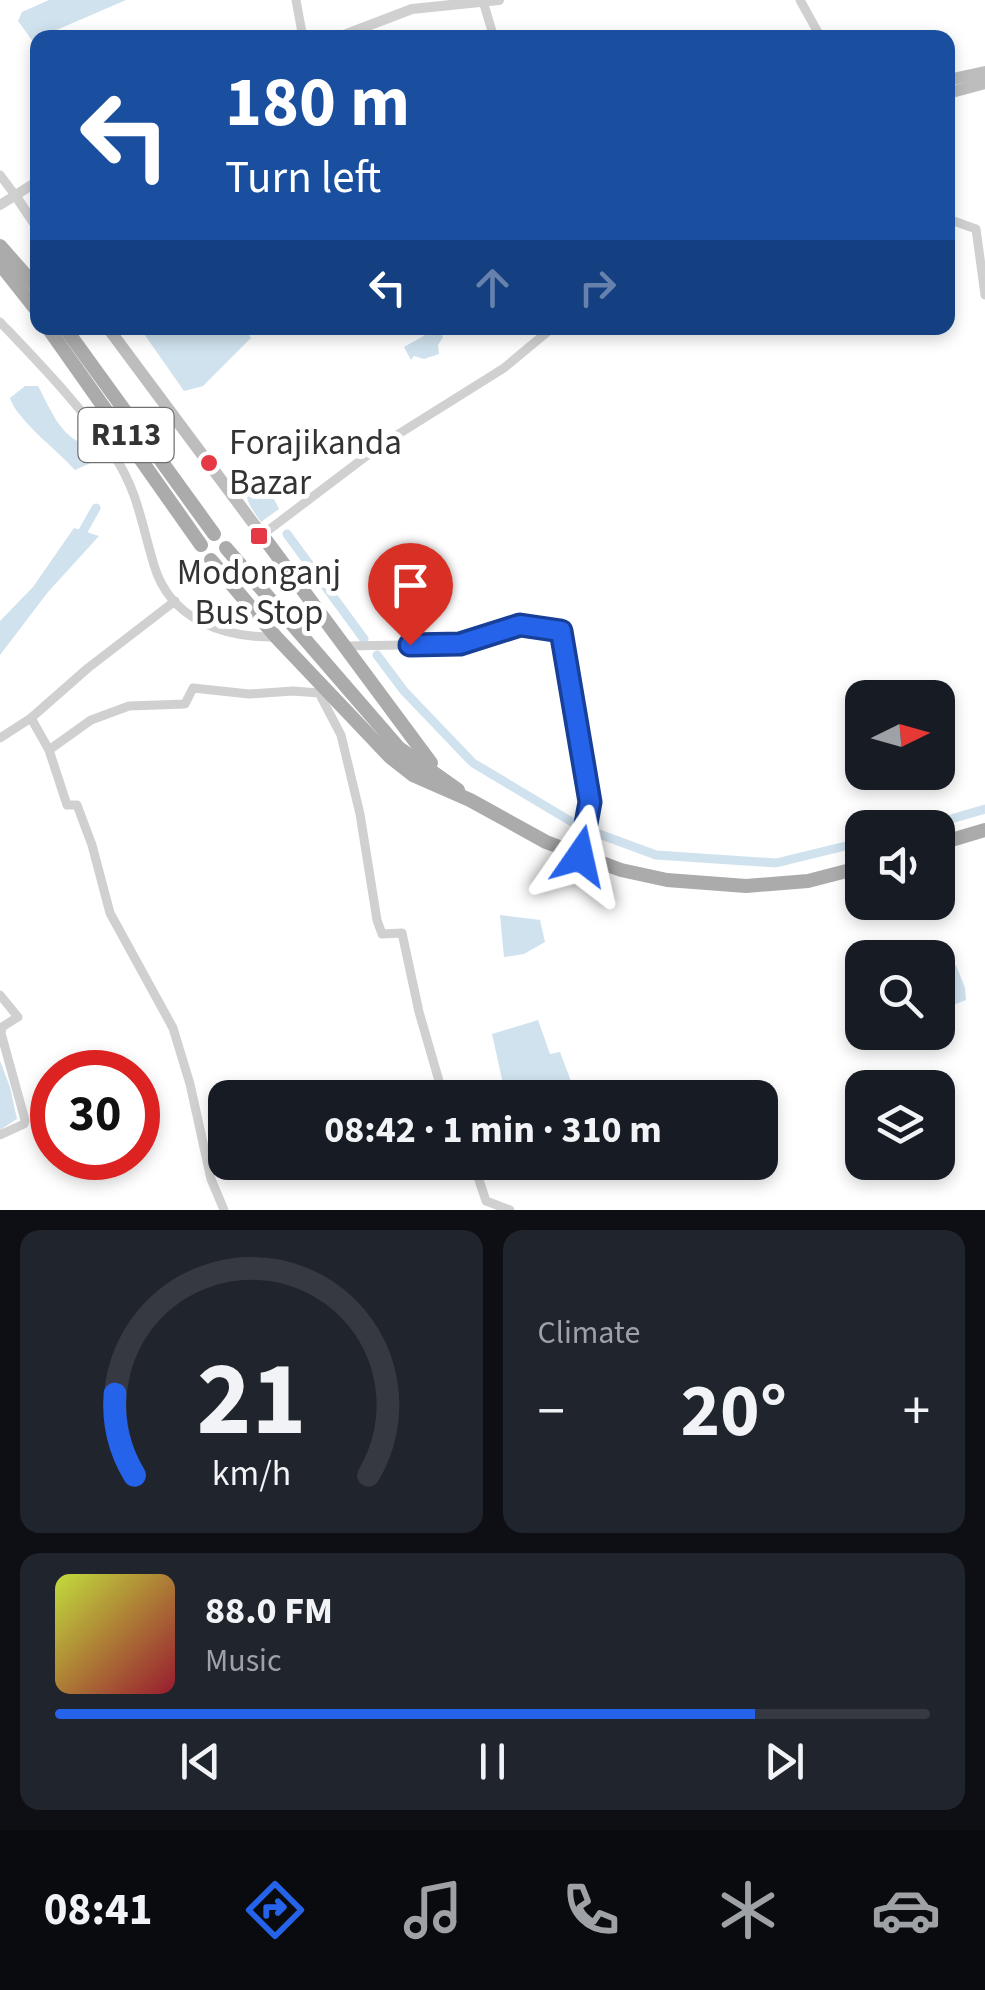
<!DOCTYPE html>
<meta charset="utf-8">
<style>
:root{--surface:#171b24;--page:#20242c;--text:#f1f3f6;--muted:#9ea1a6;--line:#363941;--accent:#2563eb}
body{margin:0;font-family:"Source Sans 3",sans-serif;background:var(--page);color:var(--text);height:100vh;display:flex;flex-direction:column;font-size:38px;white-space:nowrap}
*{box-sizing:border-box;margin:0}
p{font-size:32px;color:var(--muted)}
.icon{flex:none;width:55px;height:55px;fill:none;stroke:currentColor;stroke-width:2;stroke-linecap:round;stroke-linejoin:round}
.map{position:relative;height:1210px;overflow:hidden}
.side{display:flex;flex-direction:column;gap:20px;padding:20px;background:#0d0f14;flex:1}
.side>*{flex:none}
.hud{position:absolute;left:30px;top:30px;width:925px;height:305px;border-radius:20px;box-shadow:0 5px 15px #0003;background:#1a4fa0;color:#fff;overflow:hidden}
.needle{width:65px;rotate:85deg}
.buttons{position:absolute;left:845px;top:680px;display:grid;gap:20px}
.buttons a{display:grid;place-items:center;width:110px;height:110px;border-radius:20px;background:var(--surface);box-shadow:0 5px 15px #0003;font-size:50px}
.speed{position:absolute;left:30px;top:1050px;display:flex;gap:20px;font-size:50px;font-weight:700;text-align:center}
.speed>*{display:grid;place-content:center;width:130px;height:130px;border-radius:50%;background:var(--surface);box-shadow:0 5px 15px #0003;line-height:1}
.speed .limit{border:15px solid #d22;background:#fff;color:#111}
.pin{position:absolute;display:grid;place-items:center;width:85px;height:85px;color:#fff;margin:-102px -42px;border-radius:50% 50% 50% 0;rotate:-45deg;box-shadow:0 0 10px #0007}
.pin .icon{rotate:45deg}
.me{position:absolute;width:110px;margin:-55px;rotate:11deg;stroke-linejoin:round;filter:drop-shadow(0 0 8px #0008)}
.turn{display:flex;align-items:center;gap:35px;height:210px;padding:0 30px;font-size:45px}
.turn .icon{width:130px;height:130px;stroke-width:2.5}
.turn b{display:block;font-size:70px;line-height:85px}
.lanes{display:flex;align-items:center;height:95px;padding:0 30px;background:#0003;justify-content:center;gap:50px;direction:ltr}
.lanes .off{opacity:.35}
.big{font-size:75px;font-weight:700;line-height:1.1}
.side .card{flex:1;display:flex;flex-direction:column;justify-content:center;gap:15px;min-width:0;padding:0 35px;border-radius:20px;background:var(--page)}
.side .dial{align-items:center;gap:0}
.dial svg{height:260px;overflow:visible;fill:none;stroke:var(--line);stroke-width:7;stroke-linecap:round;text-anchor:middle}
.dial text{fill:var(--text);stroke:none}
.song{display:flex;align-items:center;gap:30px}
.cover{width:120px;height:120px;border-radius:15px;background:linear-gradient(135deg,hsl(70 70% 55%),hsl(350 70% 35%))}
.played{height:10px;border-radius:5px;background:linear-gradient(90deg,var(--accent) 80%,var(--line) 80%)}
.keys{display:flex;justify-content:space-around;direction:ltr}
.heat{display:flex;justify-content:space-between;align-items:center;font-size:55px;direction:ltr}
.side .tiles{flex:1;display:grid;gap:20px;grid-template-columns:1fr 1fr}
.card:last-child{grid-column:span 2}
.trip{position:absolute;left:208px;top:1080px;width:570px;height:100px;border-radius:20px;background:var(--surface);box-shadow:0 5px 15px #0003;font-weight:700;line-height:100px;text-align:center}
.tabs{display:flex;height:160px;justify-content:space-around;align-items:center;background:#090b0e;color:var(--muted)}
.tabs .icon{width:70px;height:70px}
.tabs .on{color:var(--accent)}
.tabs b{font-size:45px;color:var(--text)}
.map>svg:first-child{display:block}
</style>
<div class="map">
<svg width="985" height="1210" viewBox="0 0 985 1210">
<rect width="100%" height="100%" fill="#fff"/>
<!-- water -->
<g fill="#cfe2ee">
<path d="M49,0h77l-88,38 -4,5 -16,-22 4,-9z"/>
<path d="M140,328h105l6,10 -48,48 -19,5z"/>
<path d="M438,328l5,9 -5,8 1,9 -15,5 -10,-3 -3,4 -7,-13 23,-13 7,1 -2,-5z"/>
<path d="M25,386h13c13,24 25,58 55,59l11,12 -29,13c-16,-18 -59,-51 -65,-72z"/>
<path d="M265,481l14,28 -18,13c-8,-12 -17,-21 -14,-36z"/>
<path d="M74,528l25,8 -51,56 -48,63v-34l33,-34z"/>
<path d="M500,915l40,5 5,22 -21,12 -20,3z"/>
<path d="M956,965l9,23 1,12 -28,11v-43z"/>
<path d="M538,1020l12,34 10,-2 17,45h-71l-14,-63z"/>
<path d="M0,1061l10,26 7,32 -17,11z"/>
</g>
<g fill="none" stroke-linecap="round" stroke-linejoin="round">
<!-- canal -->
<g stroke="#cfe2ee" stroke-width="9">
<path d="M287,534l77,105"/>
<path d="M78,540l18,-32"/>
<path d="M377,655l27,36 69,72 109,65"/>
<path d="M920,828l65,-19"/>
<path d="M591,831l65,24 120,8 86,-21"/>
</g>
<!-- minor -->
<g stroke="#d0d0d0" stroke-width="9">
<path d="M296,0l7,38"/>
<path d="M800,0l21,38"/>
<path d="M483,1l11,37"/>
<path d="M0,175l15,20"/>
<path d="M948,219l28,10 9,66"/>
<path d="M0,322c40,42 83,86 115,135 23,35 27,69 39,108 16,55 70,73 122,72"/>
<path d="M262,535l119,-90 123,-77 48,-40"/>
<path d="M346,646l114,-2 60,-19 41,6 29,171 -10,54"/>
<path d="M31,718l18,32 18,55h10l15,40 18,68 63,115 17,56 21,95 13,31"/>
<path d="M0,738l31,-20 57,-50 87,-67"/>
<path d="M49,750l42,-30 38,-14 56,-2 8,-16 56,6 44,-3 26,2 22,42 19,79 17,106 5,14 20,-1 17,79 25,86"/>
<path d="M0,995l18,22 -16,10 -1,6 24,87 -1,4 -24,11"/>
<path d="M275,1098l15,-5 9,5"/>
<path d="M473,1162l13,39 24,9"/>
</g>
<!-- tertiary -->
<g stroke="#d0d0d0" stroke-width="10">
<path d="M336,38l76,-29 87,-9"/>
<path d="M15,195l23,34"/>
<path d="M0,205l38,-24"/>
</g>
<!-- secondary -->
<g stroke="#bdbdbd" stroke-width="12">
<path d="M948,80l37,-8"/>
<path d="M948,93l37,-10"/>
<path d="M108,328l154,207"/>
</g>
<!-- primary -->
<g stroke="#ababab" stroke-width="14">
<path d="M0,246l38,43"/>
<path d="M0,264l38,48"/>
<path d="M48,328l153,217"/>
<path d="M65,328l149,206"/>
<path d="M262,535l169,228"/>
<path d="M226,548l173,200 59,42"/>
<path d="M211,560l65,77 114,120 23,18 57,25 76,42 75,28 46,10 79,6 62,-5 54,-14"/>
<path d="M938,844l47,-14"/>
</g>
</g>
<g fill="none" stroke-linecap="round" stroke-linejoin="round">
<defs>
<path id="route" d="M410,645l50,-1 60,-19 41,6 29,171 -10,54"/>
</defs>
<!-- route casing -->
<use href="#route" stroke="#184099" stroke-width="25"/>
<!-- route -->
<use href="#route" stroke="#2563eb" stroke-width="18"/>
</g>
<!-- markers -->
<g fill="#e63946" stroke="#fff" stroke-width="4">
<circle cx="209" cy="463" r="10"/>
<rect x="249" y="526" width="20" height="20" rx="5"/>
</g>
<g text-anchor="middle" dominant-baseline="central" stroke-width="10" stroke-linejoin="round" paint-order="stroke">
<!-- shield labels -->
<rect fill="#fff" stroke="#707070" stroke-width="2.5" x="78.5" y="408" width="95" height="54" rx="8"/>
<g font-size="32" font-weight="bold" fill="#333">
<text x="126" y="435">R113</text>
</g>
<!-- poi labels -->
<g font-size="35" fill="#333" stroke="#fff" text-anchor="start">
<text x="229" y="443">Forajikanda<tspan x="229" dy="40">Bazar</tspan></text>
<text x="259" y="573" text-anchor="middle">Modonganj<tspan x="259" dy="40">Bus Stop</tspan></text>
</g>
</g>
</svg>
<div class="buttons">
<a><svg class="needle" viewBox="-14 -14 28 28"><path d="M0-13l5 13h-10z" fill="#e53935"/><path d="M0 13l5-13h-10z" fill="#9ea1a6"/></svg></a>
<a><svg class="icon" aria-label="sound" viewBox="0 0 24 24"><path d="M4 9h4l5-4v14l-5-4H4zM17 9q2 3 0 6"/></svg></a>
<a><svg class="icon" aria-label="search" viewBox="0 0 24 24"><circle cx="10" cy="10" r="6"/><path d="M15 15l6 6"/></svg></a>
<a><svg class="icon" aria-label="layers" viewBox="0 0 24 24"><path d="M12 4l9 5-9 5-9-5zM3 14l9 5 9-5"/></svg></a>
</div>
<div class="speed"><div class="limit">30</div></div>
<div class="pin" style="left:410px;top:645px;background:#d93025"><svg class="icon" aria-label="arrive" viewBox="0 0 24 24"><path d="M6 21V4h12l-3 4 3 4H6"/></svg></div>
<svg class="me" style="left:580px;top:856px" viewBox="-20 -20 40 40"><path d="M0-17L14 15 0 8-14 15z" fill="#2563eb" stroke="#fff" stroke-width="4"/></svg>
<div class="trip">08:42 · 1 min · 310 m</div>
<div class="hud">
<div class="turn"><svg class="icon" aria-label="left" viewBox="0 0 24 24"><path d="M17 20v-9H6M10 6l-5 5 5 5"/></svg><div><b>180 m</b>Turn left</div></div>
<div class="lanes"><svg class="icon" aria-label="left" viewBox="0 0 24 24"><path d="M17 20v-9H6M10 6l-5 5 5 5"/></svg><svg class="icon off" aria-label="ahead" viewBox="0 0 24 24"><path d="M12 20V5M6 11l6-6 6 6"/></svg><svg class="icon off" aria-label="right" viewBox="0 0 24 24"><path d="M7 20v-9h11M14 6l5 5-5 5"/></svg></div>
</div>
</div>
<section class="side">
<div class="tiles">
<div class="card dial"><svg viewBox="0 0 100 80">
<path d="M14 69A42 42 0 1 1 86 69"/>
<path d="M14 69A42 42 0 0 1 8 44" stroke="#2563eb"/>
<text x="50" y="56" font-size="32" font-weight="700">21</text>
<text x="50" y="72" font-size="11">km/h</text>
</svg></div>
<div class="card"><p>Climate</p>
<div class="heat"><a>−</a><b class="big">20°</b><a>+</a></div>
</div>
<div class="card">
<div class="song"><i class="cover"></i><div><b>88.0 FM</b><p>Music</p></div></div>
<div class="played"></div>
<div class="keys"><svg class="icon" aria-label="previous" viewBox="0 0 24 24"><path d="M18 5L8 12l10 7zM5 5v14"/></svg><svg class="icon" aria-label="pause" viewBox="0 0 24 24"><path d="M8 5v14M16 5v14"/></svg><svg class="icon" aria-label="next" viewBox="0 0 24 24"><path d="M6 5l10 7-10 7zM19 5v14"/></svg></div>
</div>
</div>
</section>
<nav class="tabs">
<b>08:41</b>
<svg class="icon on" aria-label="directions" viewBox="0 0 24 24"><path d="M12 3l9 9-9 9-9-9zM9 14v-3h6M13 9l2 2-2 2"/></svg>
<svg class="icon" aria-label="music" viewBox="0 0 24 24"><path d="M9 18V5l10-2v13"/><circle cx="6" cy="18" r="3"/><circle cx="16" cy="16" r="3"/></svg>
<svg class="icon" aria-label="phone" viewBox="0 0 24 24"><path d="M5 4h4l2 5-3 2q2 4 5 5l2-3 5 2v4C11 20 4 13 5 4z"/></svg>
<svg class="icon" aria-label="climate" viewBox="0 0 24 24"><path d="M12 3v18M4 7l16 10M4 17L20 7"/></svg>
<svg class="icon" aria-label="car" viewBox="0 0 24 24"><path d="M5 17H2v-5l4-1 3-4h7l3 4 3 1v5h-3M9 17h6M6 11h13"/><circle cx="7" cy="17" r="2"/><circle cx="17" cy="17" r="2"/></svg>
</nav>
